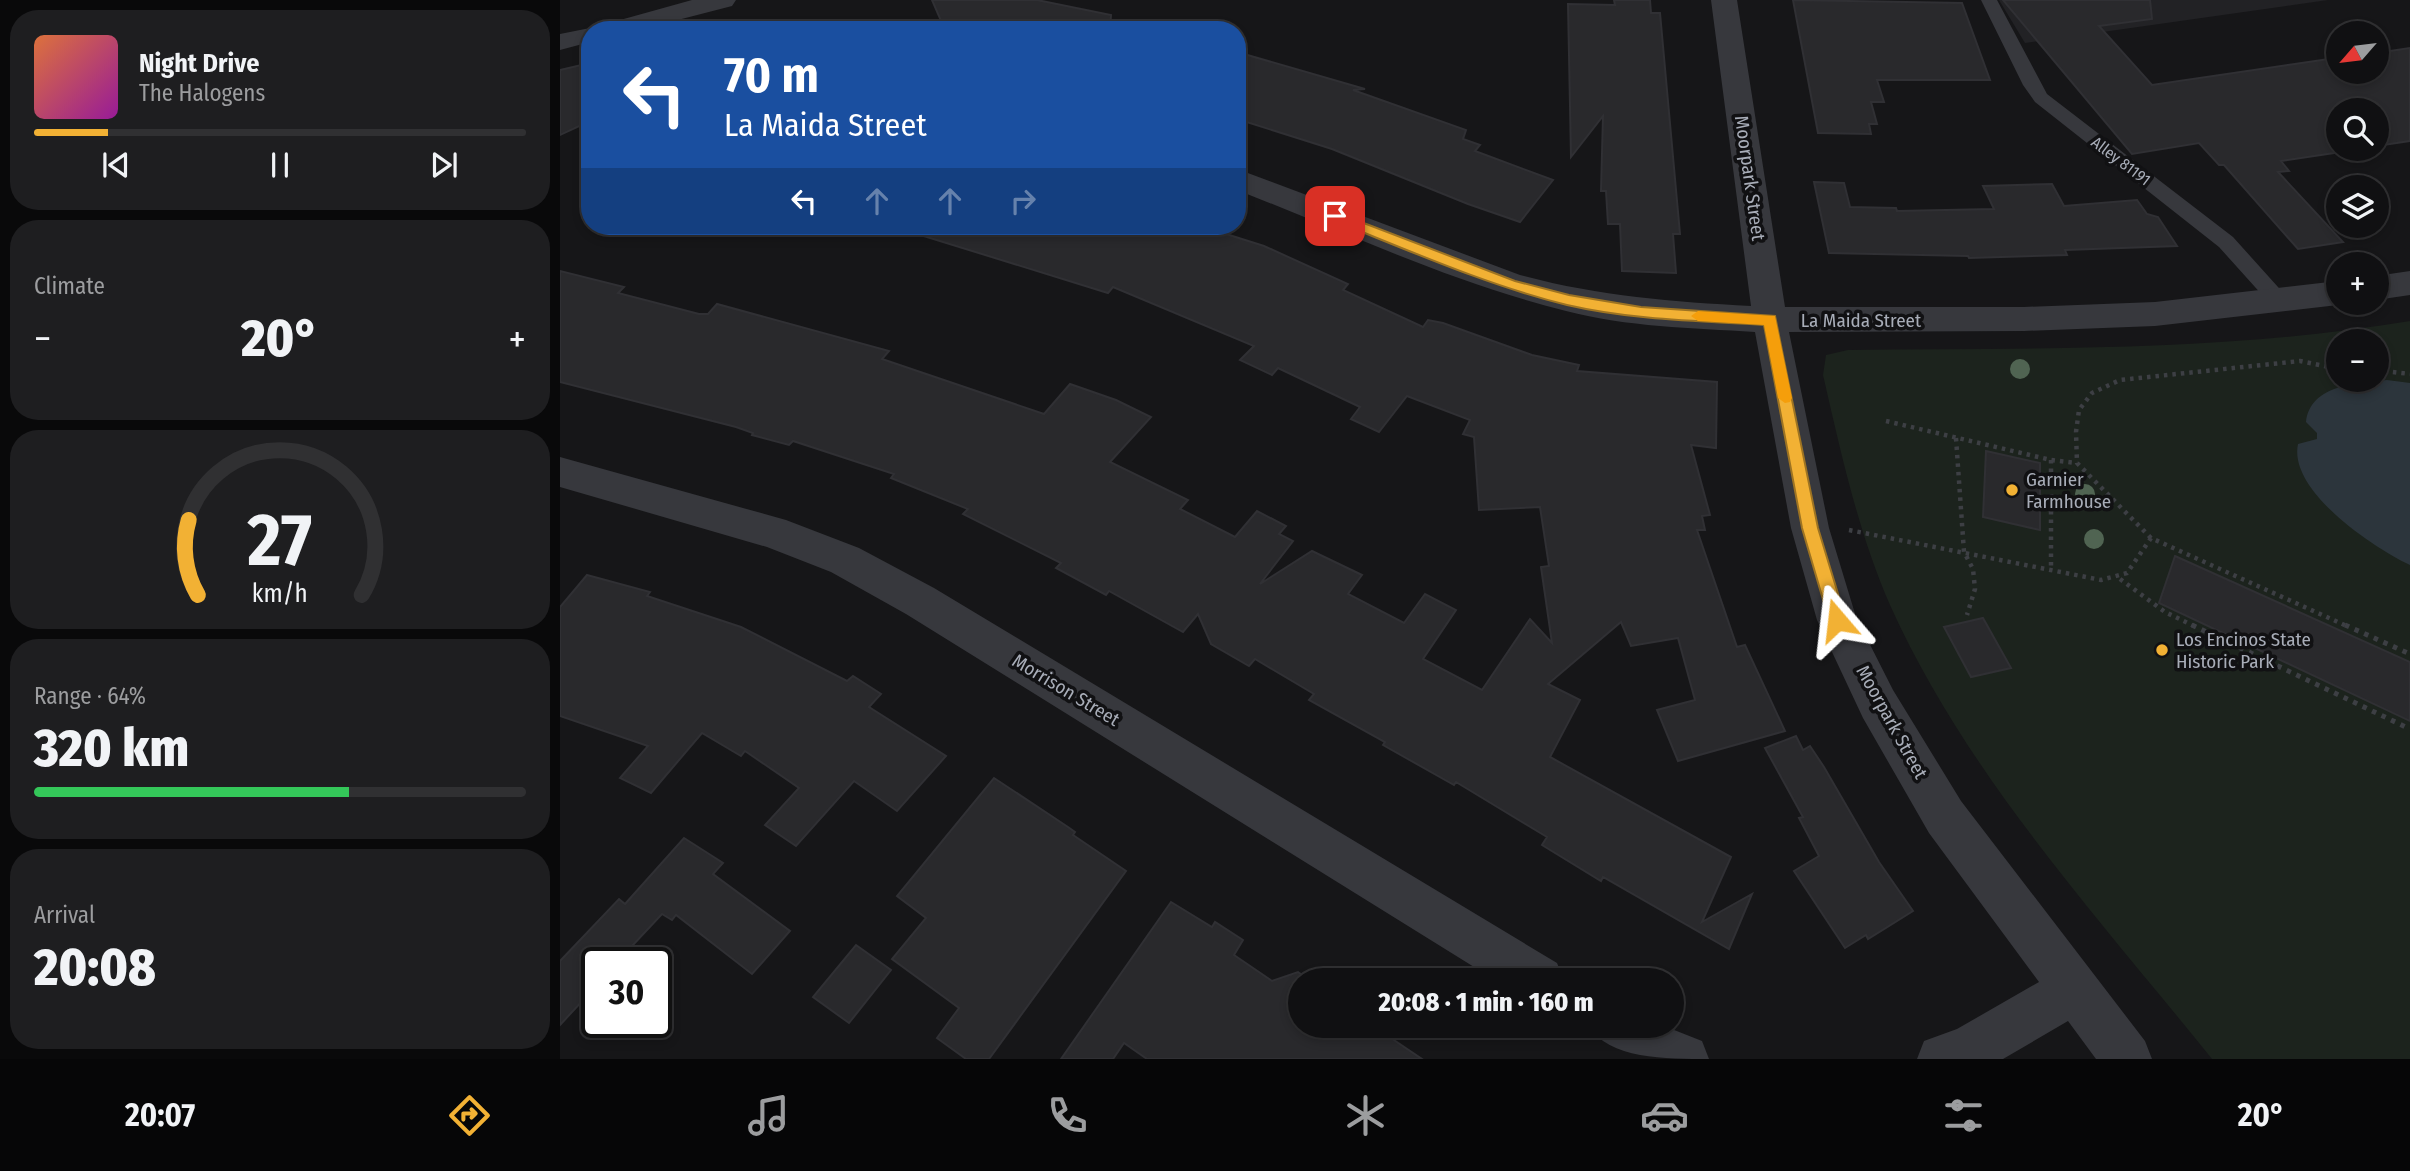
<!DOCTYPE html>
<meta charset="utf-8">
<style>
:root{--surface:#101012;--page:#1e1e20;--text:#f1f3f6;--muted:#9c9d9f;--line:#303032;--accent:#f2b134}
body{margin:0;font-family:"Fira Sans Condensed",sans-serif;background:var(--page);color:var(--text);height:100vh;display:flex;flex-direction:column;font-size:26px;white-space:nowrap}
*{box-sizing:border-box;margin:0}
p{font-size:23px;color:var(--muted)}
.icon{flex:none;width:38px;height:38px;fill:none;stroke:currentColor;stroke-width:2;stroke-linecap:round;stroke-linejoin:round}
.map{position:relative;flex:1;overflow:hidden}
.drawer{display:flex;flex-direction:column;gap:10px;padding:10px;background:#09090a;width:560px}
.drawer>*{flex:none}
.hud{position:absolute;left:21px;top:21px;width:665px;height:214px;border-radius:28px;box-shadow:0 4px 10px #0003,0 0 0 2px var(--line);background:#1a4fa0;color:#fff;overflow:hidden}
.needle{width:46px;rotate:242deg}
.tools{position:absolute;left:1766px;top:21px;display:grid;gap:14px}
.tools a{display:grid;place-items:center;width:63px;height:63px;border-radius:50%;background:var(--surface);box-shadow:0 4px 10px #0003,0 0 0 2px var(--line);font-size:35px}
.speed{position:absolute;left:21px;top:947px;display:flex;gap:14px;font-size:35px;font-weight:700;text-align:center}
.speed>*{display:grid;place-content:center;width:91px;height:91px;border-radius:50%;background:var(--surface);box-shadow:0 4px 10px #0003,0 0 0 2px var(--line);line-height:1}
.speed .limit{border:4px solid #111;border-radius:10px;background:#fff;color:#111}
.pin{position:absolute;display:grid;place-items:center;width:60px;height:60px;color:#fff;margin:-30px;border-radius:14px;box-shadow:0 4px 10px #0006}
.me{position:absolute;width:77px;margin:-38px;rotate:343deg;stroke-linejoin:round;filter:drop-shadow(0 0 5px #0008)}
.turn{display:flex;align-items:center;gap:24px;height:147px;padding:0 28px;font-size:32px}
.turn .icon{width:91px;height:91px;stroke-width:2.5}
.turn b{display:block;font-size:49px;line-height:60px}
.lanes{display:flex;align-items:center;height:66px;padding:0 28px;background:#0003;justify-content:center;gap:35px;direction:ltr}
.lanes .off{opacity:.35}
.big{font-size:52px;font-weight:800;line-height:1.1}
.drawer .tile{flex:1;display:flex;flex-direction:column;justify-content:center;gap:10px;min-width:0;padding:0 24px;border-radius:28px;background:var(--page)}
.drawer .dial{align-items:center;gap:0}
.dial svg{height:182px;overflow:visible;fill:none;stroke:var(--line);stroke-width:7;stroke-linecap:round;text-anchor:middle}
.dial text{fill:var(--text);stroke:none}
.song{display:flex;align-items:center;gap:21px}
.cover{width:84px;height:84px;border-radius:10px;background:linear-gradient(135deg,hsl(20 70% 55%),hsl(300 70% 35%))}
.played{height:7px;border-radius:4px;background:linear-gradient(90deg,var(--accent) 15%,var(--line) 15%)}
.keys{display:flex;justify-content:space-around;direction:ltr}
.heat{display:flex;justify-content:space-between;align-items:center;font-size:38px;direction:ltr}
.charge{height:10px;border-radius:5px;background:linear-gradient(90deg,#34c759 64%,var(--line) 0)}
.trip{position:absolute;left:728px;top:968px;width:396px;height:70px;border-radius:35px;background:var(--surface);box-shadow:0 4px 10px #0003,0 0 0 2px var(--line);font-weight:800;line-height:70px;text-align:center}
.tabs{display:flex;height:112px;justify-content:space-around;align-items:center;background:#060607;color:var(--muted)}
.tabs .icon{width:49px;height:49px}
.tabs .selected{color:var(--accent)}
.tabs b{font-size:32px;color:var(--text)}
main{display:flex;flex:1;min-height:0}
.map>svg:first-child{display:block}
</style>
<main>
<section class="drawer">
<div class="tile">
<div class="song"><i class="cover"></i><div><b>Night Drive</b><p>The Halogens</p></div></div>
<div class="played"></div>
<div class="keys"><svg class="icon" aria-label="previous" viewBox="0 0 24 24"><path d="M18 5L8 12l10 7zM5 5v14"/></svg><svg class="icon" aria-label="pause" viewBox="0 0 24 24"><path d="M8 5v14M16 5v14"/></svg><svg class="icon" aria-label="next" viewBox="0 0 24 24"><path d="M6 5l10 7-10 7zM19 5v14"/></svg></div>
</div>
<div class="tile"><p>Climate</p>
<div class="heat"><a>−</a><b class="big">20°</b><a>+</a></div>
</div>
<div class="tile dial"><svg viewBox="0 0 100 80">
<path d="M14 69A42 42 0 1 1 86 69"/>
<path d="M14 69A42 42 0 0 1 10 36" stroke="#f2b134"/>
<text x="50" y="56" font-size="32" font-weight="700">27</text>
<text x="50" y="72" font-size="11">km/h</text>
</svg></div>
<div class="tile"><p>Range · 64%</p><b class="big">320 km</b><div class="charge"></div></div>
<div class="tile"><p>Arrival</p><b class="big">20:08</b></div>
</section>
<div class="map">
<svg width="1850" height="1059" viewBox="0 0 1850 1059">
<rect width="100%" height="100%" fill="#161618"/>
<!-- built -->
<path fill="#222225" d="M1439,0h329l-303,43z"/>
<!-- green -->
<path fill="#1c231d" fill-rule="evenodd" d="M1850,321v738h-198c-115,-143 -246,-285 -322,-454 -32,-73 -49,-152 -67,-230l3,-20 22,-5c186,-2 377,2 562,-29zM1778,341h38v39h-38z"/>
<!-- water -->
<path fill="#2c353c" d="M1827,380l23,3v182c-36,-17 -122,-74 -112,-121l19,-5v-6l-11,-11c4,-37 52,-40 81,-42z"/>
<!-- building -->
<g fill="#29292c" stroke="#303034" stroke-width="2">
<path d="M372,0h105l74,15 -1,15h-165z"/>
<path d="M1054,0h36l1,13h9l20,221h-7l3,39 -54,-2 -2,-47h-12l-2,-33h-5l2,-75 -32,41 -3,-153 47,1z"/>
<path d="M1233,0l169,3 28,77h-113l7,22h-13l6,22h-8l2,10 -53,-1z"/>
<path d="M1443,0h147l2,19 -53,7 53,59 177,-26 9,-1v14h38v-19l34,-5v93l-34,5v-36h-38v39h23l-80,12 8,10 -11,1 65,70 -45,7 -74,-84h-5l-20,-22 -67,11z"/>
<path d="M677,52l128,37 -12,1 113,40 -3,9 17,6 -5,6 78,29 -33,42 -52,-18 -136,-55 -95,-30z"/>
<path d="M30,63v58l-30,14v-65z"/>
<path d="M1254,182l30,1 6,24 46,1 1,3 97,-2 -11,-23 69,-2 12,22 73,-6 10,14 11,3 19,29 -112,4 2,5 -98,3 -1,-2 -139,-3z"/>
<path d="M355,226h286l63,20 84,38 -5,6 80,37 5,-7 15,3 89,32 47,10 -2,6 140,11 -1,66 -25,-3 19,70 -8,1 3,14h-8l40,117 8,-2 40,86 -107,30 -21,-51 38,-10 -17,-62 -47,8 -10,-24 -73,62 32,16 -30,57 181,100 -29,65 50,-28 -23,55 -126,-72 -2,4 -59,-36 5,-8 -91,-55 -2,3 -71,-40 2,-3 -76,-42 5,-6 -59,-35 -6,7 -38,-22 -13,-30 -15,18 -74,-41 -3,4 -50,-27 5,-5 -98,-49 5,-5 -77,-31 3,-4 -101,-33 -4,4 -37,-10 1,-2 -17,-6 -176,-45v-111l64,16 -6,6 81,21h9l9,-10 172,47 -7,8 162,55 26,-30 46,16 35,17 -41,45 78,38 -8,9 55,28 22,-26 29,15 -7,8 14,7 -33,43 52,-33 50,24 -14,19 56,29 21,-29 31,16 -33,49 59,31 48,-71 22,24 -11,-76 8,-1 -9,-59 -61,3 -5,-73 -11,-3 7,-14 -63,-24 -28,36 -28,-13 9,-12 -82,-39 -6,7 -32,-15 14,-14 -141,-59 -5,6 -194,-60z"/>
<path d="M1426,451l54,12v67l-57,-13z"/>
<path d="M1615,556l235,106v59l-251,-118z"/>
<path d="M27,575l63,17 -3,4 94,31 106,54 6,-5 28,18 -12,13 77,49 -49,55 -43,-30 -58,65 -31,-21 34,-37 -54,-37 -4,5 -39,-23 -51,60 -31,-15 28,-32 -88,-30v-109z"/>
<path d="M1423,618l28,50 -40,9 -27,-50z"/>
<path d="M1236,736l7,14 7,-4 14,21 55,95 34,49 -45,28 -2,-4 -21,13 -51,-77 25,-15 -20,-38 4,-1 -38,-69z"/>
<path d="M434,778l74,49 7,5 -2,3 53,36 -137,188h-23l-29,-21 22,-30 -67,-49 34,-41 -29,-22z"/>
<path d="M124,838l39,25 -10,11 77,57 -38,43 -76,-59 -4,5 -10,-6 -45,48h-20v23l-37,40v-64l59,-62 6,5z"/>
<path d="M611,902l41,25 3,-5 28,18 -9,15 38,26 26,-9 11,8h-9v46h73l49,33h-275l-23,-16 -11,16h-52z"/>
<path d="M296,945l35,25 -42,53 -36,-26z"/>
</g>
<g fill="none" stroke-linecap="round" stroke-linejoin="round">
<!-- path-far1 -->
<g stroke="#3d3f44" stroke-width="4.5" stroke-dasharray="3.5 5" stroke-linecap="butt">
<path d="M1816,370l34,4"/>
<path d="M1326,421l165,39 26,3"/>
<path d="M1396,438l8,114 9,17 2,20 -8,26"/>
<path d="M1491,460v110"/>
<path d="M1289,530l252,50 26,-7 24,-35 198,89"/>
<path d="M1591,538l-74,-75 -1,-31 3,-22 13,-17 28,-13 180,-19 38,8"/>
<path d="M1560,579l45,33 31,15"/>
</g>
<!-- path -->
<g stroke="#3d3f44" stroke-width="5" stroke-dasharray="4.5 6" stroke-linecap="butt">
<path d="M1632,625l218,104"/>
<path d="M1785,625l65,29"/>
</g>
<!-- lane -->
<path fill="#37383d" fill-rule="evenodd" d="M1421,0h16l50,94 186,143 54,60 3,5 -3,5h-14l-54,-60 -184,-145 -12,-17z"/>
<!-- street -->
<g fill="#37383d" fill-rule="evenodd">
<path d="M132,0h44l-4,6 -93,24h-49v12l-30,8v-16l35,-7z"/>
<path d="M1151,0h26l48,307h239l131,-5 183,-21v22h7l-7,2 -183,21 -131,5 -235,1 40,196 27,89 37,73 68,111 184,240 7,18h-56l-28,-38 -65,38h-86l7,-18 33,-12 82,-47 -110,-149 -66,-115 -46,-98 -26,-92 -36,-196c-63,-4 -128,-5 -189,-21 -113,-28 -221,-79 -329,-121v-21l283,106c77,21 152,27 231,31z"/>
<path d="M1850,271v24l-34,5v-24z"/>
<path d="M0,457l226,63 73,28 75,40 623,375 7,17h-69l-589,-366 -75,-42 -64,-25 -207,-60z"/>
<path d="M1029,1026h75l38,15 7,18c-43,0 -101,0 -120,-33z"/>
</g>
</g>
<!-- trees -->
<g fill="#506452">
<circle cx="1460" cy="369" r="10"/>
<circle cx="1525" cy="494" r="10"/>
<circle cx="1534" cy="539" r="10"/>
</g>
<!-- route -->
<path fill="#f2b134" stroke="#9d7322" stroke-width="2" d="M775,212l180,69 54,14 72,12 134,9 43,212 28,92 -3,5h-12l-2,-5 -27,-92 -38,-203c-66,-4 -132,-5 -197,-20 -81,-20 -159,-55 -237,-86l-2,-3z"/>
<!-- slow -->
<path fill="#f59e0b" d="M1138,311l77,5 17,82 -2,4 -5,1 -7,-5 -14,-73 -66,-4 -7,-5z"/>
<!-- markers -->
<g fill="#f2b134" stroke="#111113" stroke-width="2.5">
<circle cx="1452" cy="490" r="7"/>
<circle cx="1602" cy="650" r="7"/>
</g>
<g text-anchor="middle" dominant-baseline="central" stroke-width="7" stroke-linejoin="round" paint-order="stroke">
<!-- far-street labels -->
<g font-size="16" fill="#a8adb8" stroke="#111113">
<text transform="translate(1561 161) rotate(37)">Alley 81191</text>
</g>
<!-- street labels -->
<g font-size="19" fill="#a8adb8" stroke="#111113">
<text transform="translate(1190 178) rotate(82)">Moorpark Street</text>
<text x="1301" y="320">La Maida Street</text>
<text transform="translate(506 690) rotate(31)">Morrison Street</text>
<text transform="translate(1332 722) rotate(61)">Moorpark Street</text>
</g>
<!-- poi labels -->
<g font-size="19" fill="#a8adb8" stroke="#111113" text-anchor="start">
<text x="1466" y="479">Garnier<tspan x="1466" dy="22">Farmhouse</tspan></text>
<text x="1616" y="639">Los Encinos State<tspan x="1616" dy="22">Historic Park</tspan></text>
</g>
</g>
</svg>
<div class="tools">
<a><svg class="needle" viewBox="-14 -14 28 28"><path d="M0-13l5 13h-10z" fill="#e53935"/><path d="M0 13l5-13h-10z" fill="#9c9d9f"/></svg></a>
<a><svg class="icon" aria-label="search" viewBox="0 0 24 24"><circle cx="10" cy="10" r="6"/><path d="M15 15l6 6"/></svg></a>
<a><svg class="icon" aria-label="layers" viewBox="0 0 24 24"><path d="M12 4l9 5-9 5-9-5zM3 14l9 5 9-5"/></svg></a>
<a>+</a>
<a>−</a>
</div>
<div class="speed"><div class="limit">30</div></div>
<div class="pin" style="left:775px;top:216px;background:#d93025"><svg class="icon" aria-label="arrive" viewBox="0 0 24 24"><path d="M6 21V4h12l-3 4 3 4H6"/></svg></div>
<svg class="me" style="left:1277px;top:620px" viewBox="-20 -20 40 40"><path d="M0-17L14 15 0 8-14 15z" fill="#f2b134" stroke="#fff" stroke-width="4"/></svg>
<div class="trip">20:08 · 1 min · 160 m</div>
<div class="hud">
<div class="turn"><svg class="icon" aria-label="left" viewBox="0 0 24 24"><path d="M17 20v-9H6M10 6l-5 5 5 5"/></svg><div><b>70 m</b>La Maida Street</div></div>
<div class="lanes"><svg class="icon" aria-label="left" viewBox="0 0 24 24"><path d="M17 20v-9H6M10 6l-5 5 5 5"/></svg><svg class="icon off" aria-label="ahead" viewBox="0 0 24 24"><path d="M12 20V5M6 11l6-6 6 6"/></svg><svg class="icon off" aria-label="ahead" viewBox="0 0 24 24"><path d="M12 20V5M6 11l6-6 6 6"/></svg><svg class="icon off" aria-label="right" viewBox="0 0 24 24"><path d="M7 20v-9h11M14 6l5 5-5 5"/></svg></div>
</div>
</div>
</main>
<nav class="tabs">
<b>20:07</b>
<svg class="icon selected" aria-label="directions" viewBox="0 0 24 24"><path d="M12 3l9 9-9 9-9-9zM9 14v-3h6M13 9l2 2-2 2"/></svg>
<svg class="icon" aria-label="music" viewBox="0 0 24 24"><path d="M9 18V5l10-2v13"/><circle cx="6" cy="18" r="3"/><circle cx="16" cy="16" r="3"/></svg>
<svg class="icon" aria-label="phone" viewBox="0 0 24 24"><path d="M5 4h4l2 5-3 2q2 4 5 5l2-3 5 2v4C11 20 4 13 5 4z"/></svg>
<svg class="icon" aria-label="climate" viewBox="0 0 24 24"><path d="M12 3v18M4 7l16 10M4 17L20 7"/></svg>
<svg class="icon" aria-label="car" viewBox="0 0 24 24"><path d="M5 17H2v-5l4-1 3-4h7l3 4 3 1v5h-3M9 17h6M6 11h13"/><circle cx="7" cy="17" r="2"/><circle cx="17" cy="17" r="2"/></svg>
<svg class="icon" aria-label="filters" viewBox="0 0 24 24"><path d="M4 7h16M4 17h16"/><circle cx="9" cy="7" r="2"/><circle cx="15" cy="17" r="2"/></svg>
<b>20°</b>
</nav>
